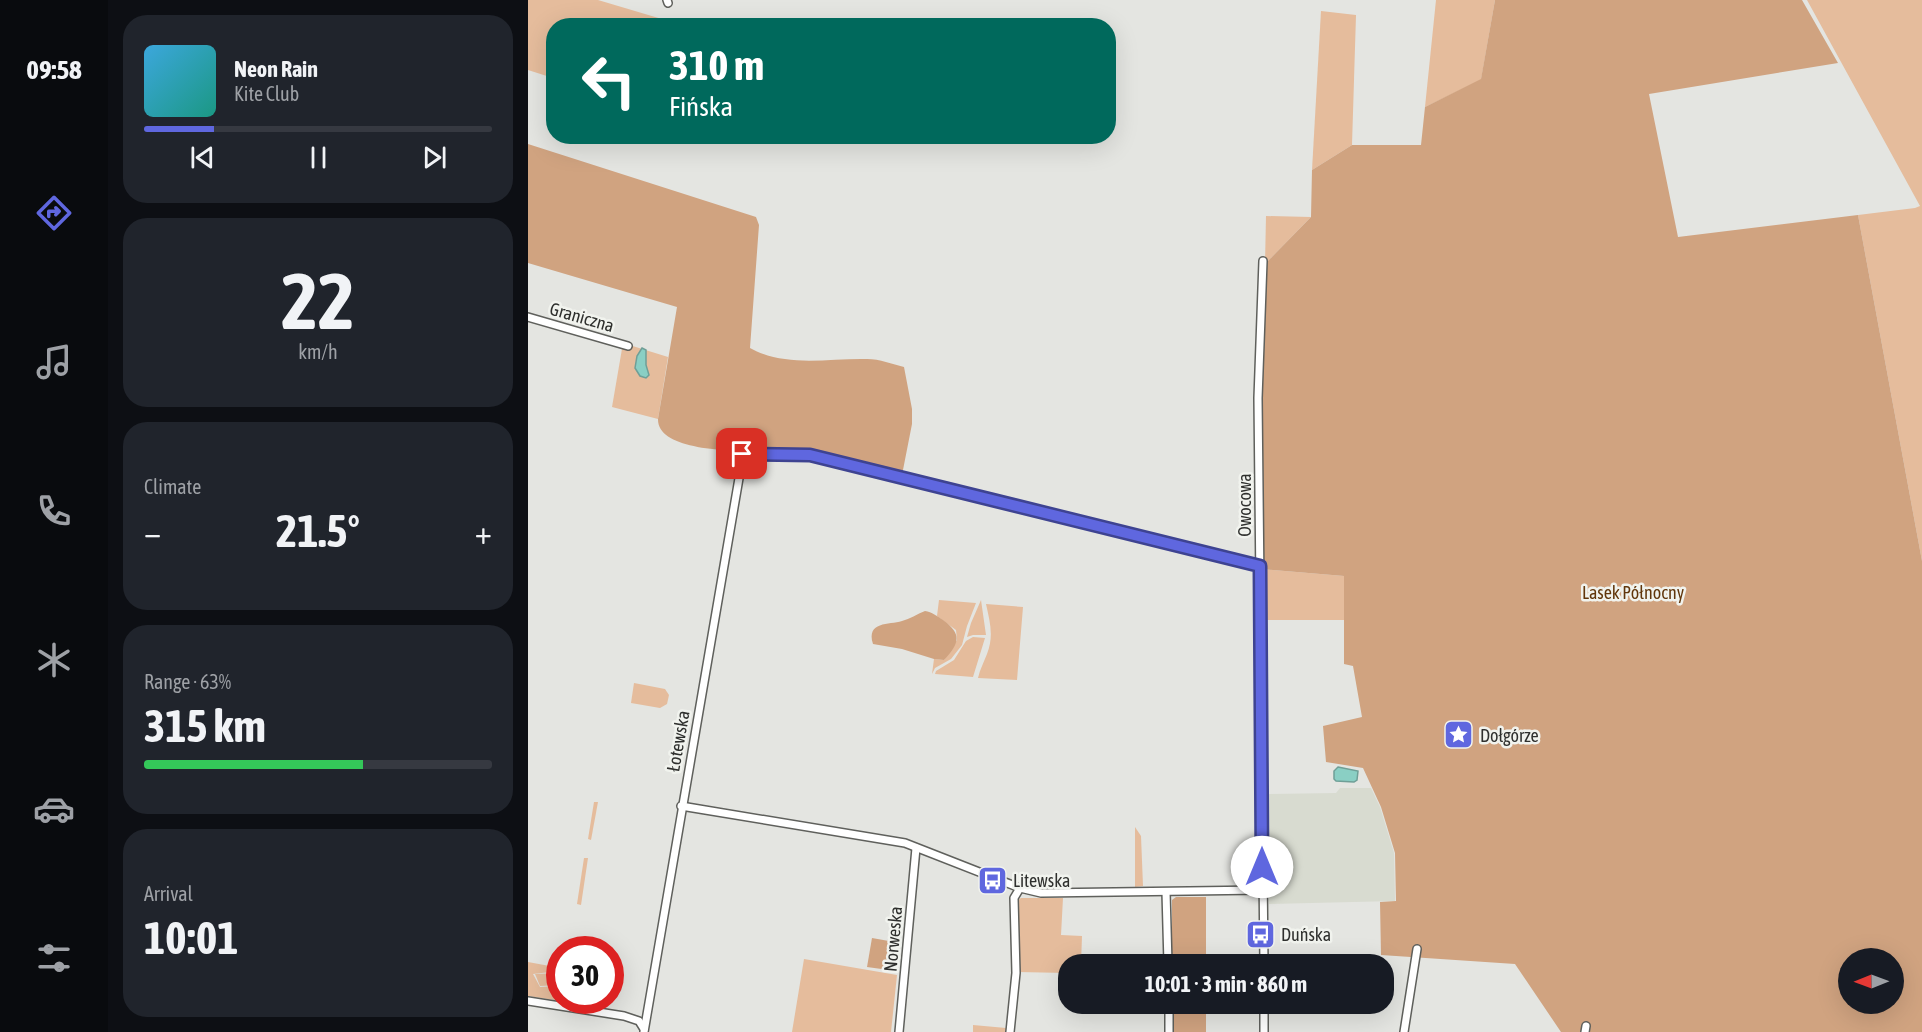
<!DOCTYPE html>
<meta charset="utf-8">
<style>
:root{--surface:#171b24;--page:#20242c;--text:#f1f3f6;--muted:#9ea1a6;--line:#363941;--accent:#5f67df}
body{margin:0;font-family:"Asap Condensed",sans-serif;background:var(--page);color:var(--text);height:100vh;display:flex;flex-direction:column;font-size:22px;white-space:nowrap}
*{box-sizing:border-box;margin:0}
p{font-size:20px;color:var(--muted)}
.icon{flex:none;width:33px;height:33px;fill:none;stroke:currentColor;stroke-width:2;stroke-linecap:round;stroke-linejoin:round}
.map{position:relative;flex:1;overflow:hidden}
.details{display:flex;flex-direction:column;gap:15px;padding:15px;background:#0d0f14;width:420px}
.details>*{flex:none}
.guide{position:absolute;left:18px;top:18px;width:570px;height:126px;border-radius:24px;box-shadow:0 6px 24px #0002;background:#00695c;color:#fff;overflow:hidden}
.needle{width:39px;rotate:269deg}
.fabs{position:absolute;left:1310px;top:948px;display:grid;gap:12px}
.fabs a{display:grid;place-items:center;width:66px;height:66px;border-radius:50%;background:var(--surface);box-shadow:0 6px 24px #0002;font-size:30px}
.speed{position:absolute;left:18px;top:936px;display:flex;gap:12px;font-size:30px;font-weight:700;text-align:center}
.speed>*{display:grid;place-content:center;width:78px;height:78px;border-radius:50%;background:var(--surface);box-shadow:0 6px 24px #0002;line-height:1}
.speed .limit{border:9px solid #d22;background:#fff;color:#111}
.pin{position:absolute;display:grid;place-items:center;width:51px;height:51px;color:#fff;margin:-26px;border-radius:12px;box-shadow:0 3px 9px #0006}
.me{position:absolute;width:66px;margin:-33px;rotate:0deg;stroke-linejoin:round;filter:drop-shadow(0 0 4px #0008)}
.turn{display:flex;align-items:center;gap:21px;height:126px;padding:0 24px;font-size:27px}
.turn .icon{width:78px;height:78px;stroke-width:2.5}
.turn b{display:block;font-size:42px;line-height:51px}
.big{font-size:45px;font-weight:700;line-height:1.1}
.details .tile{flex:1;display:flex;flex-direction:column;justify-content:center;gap:9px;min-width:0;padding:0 21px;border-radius:24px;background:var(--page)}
.details .dial{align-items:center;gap:0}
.dial b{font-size:78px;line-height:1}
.song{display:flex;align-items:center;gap:18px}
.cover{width:72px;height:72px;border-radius:9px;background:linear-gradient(135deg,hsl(200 70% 55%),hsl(170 70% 35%))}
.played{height:6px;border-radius:3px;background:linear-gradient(90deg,var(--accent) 20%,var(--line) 20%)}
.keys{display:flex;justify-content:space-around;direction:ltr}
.heat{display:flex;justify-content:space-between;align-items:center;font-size:33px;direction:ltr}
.charge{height:9px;border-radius:4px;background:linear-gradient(90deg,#34c759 63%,var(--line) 0)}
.trip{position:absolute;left:530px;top:954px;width:336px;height:60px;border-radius:24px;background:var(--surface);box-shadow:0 6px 24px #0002;font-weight:700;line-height:60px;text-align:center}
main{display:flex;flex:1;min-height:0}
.tab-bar{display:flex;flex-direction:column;width:108px;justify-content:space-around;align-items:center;background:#090b0e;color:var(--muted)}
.tab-bar .icon{width:42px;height:42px}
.tab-bar .current{color:var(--accent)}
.tab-bar b{font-size:27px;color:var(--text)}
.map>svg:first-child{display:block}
</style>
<main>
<nav class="tab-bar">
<b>09:58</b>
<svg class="icon current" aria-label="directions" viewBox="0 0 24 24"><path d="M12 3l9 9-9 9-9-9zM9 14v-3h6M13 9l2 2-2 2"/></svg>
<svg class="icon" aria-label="music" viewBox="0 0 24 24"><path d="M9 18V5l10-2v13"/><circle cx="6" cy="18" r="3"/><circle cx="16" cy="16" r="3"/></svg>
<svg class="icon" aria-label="phone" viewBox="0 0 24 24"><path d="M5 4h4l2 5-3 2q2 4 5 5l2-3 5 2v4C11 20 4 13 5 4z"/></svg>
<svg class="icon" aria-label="climate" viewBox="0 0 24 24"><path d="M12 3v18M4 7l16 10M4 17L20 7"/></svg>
<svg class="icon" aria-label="car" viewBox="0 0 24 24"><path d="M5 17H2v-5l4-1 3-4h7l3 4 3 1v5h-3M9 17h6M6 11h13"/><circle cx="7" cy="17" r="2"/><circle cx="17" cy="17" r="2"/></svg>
<svg class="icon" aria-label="filters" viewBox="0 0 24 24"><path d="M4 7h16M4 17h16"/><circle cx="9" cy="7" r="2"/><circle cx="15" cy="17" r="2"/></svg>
</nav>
<section class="details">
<div class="tile">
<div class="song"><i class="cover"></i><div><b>Neon Rain</b><p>Kite Club</p></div></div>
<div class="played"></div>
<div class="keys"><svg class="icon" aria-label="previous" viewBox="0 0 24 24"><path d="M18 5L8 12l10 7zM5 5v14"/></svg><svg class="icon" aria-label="pause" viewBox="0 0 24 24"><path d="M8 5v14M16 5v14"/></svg><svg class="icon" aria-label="next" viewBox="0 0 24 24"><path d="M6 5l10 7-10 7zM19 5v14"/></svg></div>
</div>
<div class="tile dial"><b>22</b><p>km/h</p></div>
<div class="tile"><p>Climate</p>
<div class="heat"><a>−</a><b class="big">21.5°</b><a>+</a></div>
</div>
<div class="tile"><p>Range · 63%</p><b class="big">315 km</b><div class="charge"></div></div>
<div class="tile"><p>Arrival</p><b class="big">10:01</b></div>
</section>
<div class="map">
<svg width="1394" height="1032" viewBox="0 0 1394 1032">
<rect width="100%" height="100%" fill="#e4e5e1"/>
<!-- built -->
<path fill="#d8dbd0" d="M812,788h31l9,19 14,46 1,48 -126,3 -2,-110 69,-1z"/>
<!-- green -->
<g fill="#e5bc9c">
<path d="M0,0h70l84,25 -128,1 -1,52 -25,-8z"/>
<path d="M908,0h59l-14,80 -56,27z"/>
<path d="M1279,0h115v561l-64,-346 57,-7 5,-2z"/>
<path d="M793,11l35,4 -4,130 -40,25z"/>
<path d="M738,216l45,1 -46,47z"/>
<path d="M95,343l45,14 -10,62 -46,-12z"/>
<path d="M733,569l83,7v44h-83z"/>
<path d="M411,600l37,3 -9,23 -5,19 -11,14 -16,9 -3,6 2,-15 10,1 13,-20 -1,-10 -19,-14z"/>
<path d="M453,600l5,35h-13l-6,2 4,-14z"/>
<path d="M458,604l37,3 -6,73 -39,-2c2,-9 6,-16 9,-24 7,-18 3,-32 -1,-50z"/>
<path d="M445,637l12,1 -12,39 -38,-3 1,-3 18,-11 12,-19z"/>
<path d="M106,683l31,6 4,6 -2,9 -7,4 -29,-5z"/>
<path d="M66,802h4l-7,38 -3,-1z"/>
<path d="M607,827l6,9 2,50 -8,1z"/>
<path d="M56,858h4l-7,47 -4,-1z"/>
<path d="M493,898h42l-2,37 21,1 -1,28h-13v9l-51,-1v-71z"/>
<path d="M29,958h2v13l-26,3 7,13 19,-1 1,14 36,1 -1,5 -67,-10v-34l27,5z"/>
<path d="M276,959l93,16 -6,57h-99z"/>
<path d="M31,973v12l-19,1 -5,-12z"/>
<path d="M445,1025l33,3v4h-33z"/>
</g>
<!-- forest -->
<g fill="#d0a380" fill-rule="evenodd">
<path d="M967,0h307l36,63 -189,31 29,143 180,-22 64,346v471h-361l-46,-68 -134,-9 -1,-53 16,-1 -1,-48 -14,-46 -18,-39 -37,-6 -3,-36 39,-9 -9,-51 -9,-2v-88l-83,-7 1,-216 3,-89 46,-47 1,-47 40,-25h69l4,-38 56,-28zM1320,958h45v46h-45z"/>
<path d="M0,144l228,73 3,8 -9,123c35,20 79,10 117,11 13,0 25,5 37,8l8,42v15l-10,51c-21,-5 -41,-11 -62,-16 -10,-2 -21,-6 -31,-7 -28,-2 -152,8 -151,-33l19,-112 -149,-44z"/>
<path d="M397,611c7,1 12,5 18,9 19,14 17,23 1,40l-10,-1 -32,-10 -29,-5c-7,-23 16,-19 29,-23 8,-2 15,-7 23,-10z"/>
<path d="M648,897h30v67h-34v-64z"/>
<path d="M344,938l28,5 -4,28 -29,-4z"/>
<rect x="644" y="1004" width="34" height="28"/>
</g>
<!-- water -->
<g fill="#8acfc4" stroke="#6f9f97" stroke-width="1.5">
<path d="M114,348l4,2v15l3,10 -3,3 -6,-2 -5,-8 2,-12z"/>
<path d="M810,767l20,4 -1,9 -3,2 -18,-1 -2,-2v-8z"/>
</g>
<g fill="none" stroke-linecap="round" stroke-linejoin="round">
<defs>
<g id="street">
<path d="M139,0l1,3"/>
<path d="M735,261l-5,137 6,566"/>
<path d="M0,317l100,29"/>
<path d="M153,806l224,37 115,45 21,5 222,-3"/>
<path d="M638,892l2,72"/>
<path d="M0,1001l96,15 15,5 5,8"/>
<path d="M641,1004v28"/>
<path d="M736,1004v28"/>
<path d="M116,1032l99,-577h67l450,111"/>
<path d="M371,1032l17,-184"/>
<path d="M482,1032l6,-59 -2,-75 6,-10"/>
<path d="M876,1032l13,-83"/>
<path d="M1057,1032l1,-6"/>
</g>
</defs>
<!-- street casing -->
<use href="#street" stroke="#5f605c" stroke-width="10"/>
<!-- street -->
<use href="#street" stroke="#fff" stroke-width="7"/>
</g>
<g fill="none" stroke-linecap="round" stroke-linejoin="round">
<defs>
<path id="route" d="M214,454l68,1 450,111 2,301"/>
</defs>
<!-- route casing -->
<use href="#route" stroke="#3e4391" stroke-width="15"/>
<!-- route -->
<use href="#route" stroke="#5f67df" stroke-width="10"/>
</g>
<!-- icons -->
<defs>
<symbol id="sight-square" viewBox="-11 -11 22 22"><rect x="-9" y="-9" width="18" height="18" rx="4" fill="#5f67df" stroke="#f1f3ee"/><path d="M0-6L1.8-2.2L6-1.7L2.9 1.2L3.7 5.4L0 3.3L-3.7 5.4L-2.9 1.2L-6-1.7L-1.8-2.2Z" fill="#fff"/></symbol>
<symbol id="bus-square" viewBox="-11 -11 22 22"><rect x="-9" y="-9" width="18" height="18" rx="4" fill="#5f67df" stroke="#f1f3ee"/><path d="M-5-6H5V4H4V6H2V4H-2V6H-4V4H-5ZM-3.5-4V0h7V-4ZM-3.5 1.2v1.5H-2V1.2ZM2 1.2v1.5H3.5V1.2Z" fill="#fff"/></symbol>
</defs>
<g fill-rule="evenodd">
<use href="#sight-square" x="914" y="718" width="33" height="33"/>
<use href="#bus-square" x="448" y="864" width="33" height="33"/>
<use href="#bus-square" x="716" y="918" width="33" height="33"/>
</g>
<g text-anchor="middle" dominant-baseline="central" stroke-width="5" stroke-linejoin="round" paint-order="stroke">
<!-- street labels -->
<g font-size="18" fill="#2f302e" stroke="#f1f3ee">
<text transform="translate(54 317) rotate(16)">Graniczna</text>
<text transform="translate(716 505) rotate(-90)">Owocowa</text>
<text transform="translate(150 741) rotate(-80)">Łotewska</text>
<text transform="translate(365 939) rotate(-85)">Norweska</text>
</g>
<!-- park labels -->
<g font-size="18" fill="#61360b" stroke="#f1f3ee">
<text x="1105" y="592">Lasek Północny</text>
</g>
<!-- poi labels -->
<g font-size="18" fill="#2f302e" stroke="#f1f3ee" text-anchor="start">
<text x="952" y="735">Dołgórze</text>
<text x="485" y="880">Litewska</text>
<text x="753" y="934">Duńska</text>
</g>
</g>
</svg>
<div class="fabs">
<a><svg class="needle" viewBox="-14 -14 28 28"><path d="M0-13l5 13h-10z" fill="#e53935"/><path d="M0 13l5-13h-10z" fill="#9ea1a6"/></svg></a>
</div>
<div class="speed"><div class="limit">30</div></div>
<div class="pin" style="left:214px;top:454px;background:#d93025"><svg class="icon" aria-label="arrive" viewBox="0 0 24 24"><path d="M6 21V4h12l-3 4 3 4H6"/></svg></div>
<svg class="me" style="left:734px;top:867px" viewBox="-20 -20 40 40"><circle r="19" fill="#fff"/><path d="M0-13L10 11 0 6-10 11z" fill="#5f67df"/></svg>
<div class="trip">10:01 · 3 min · 860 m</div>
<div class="guide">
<div class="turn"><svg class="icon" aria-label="left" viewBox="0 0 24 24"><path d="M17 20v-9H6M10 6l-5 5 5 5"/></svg><div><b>310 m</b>Fińska</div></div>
</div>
</div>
</main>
